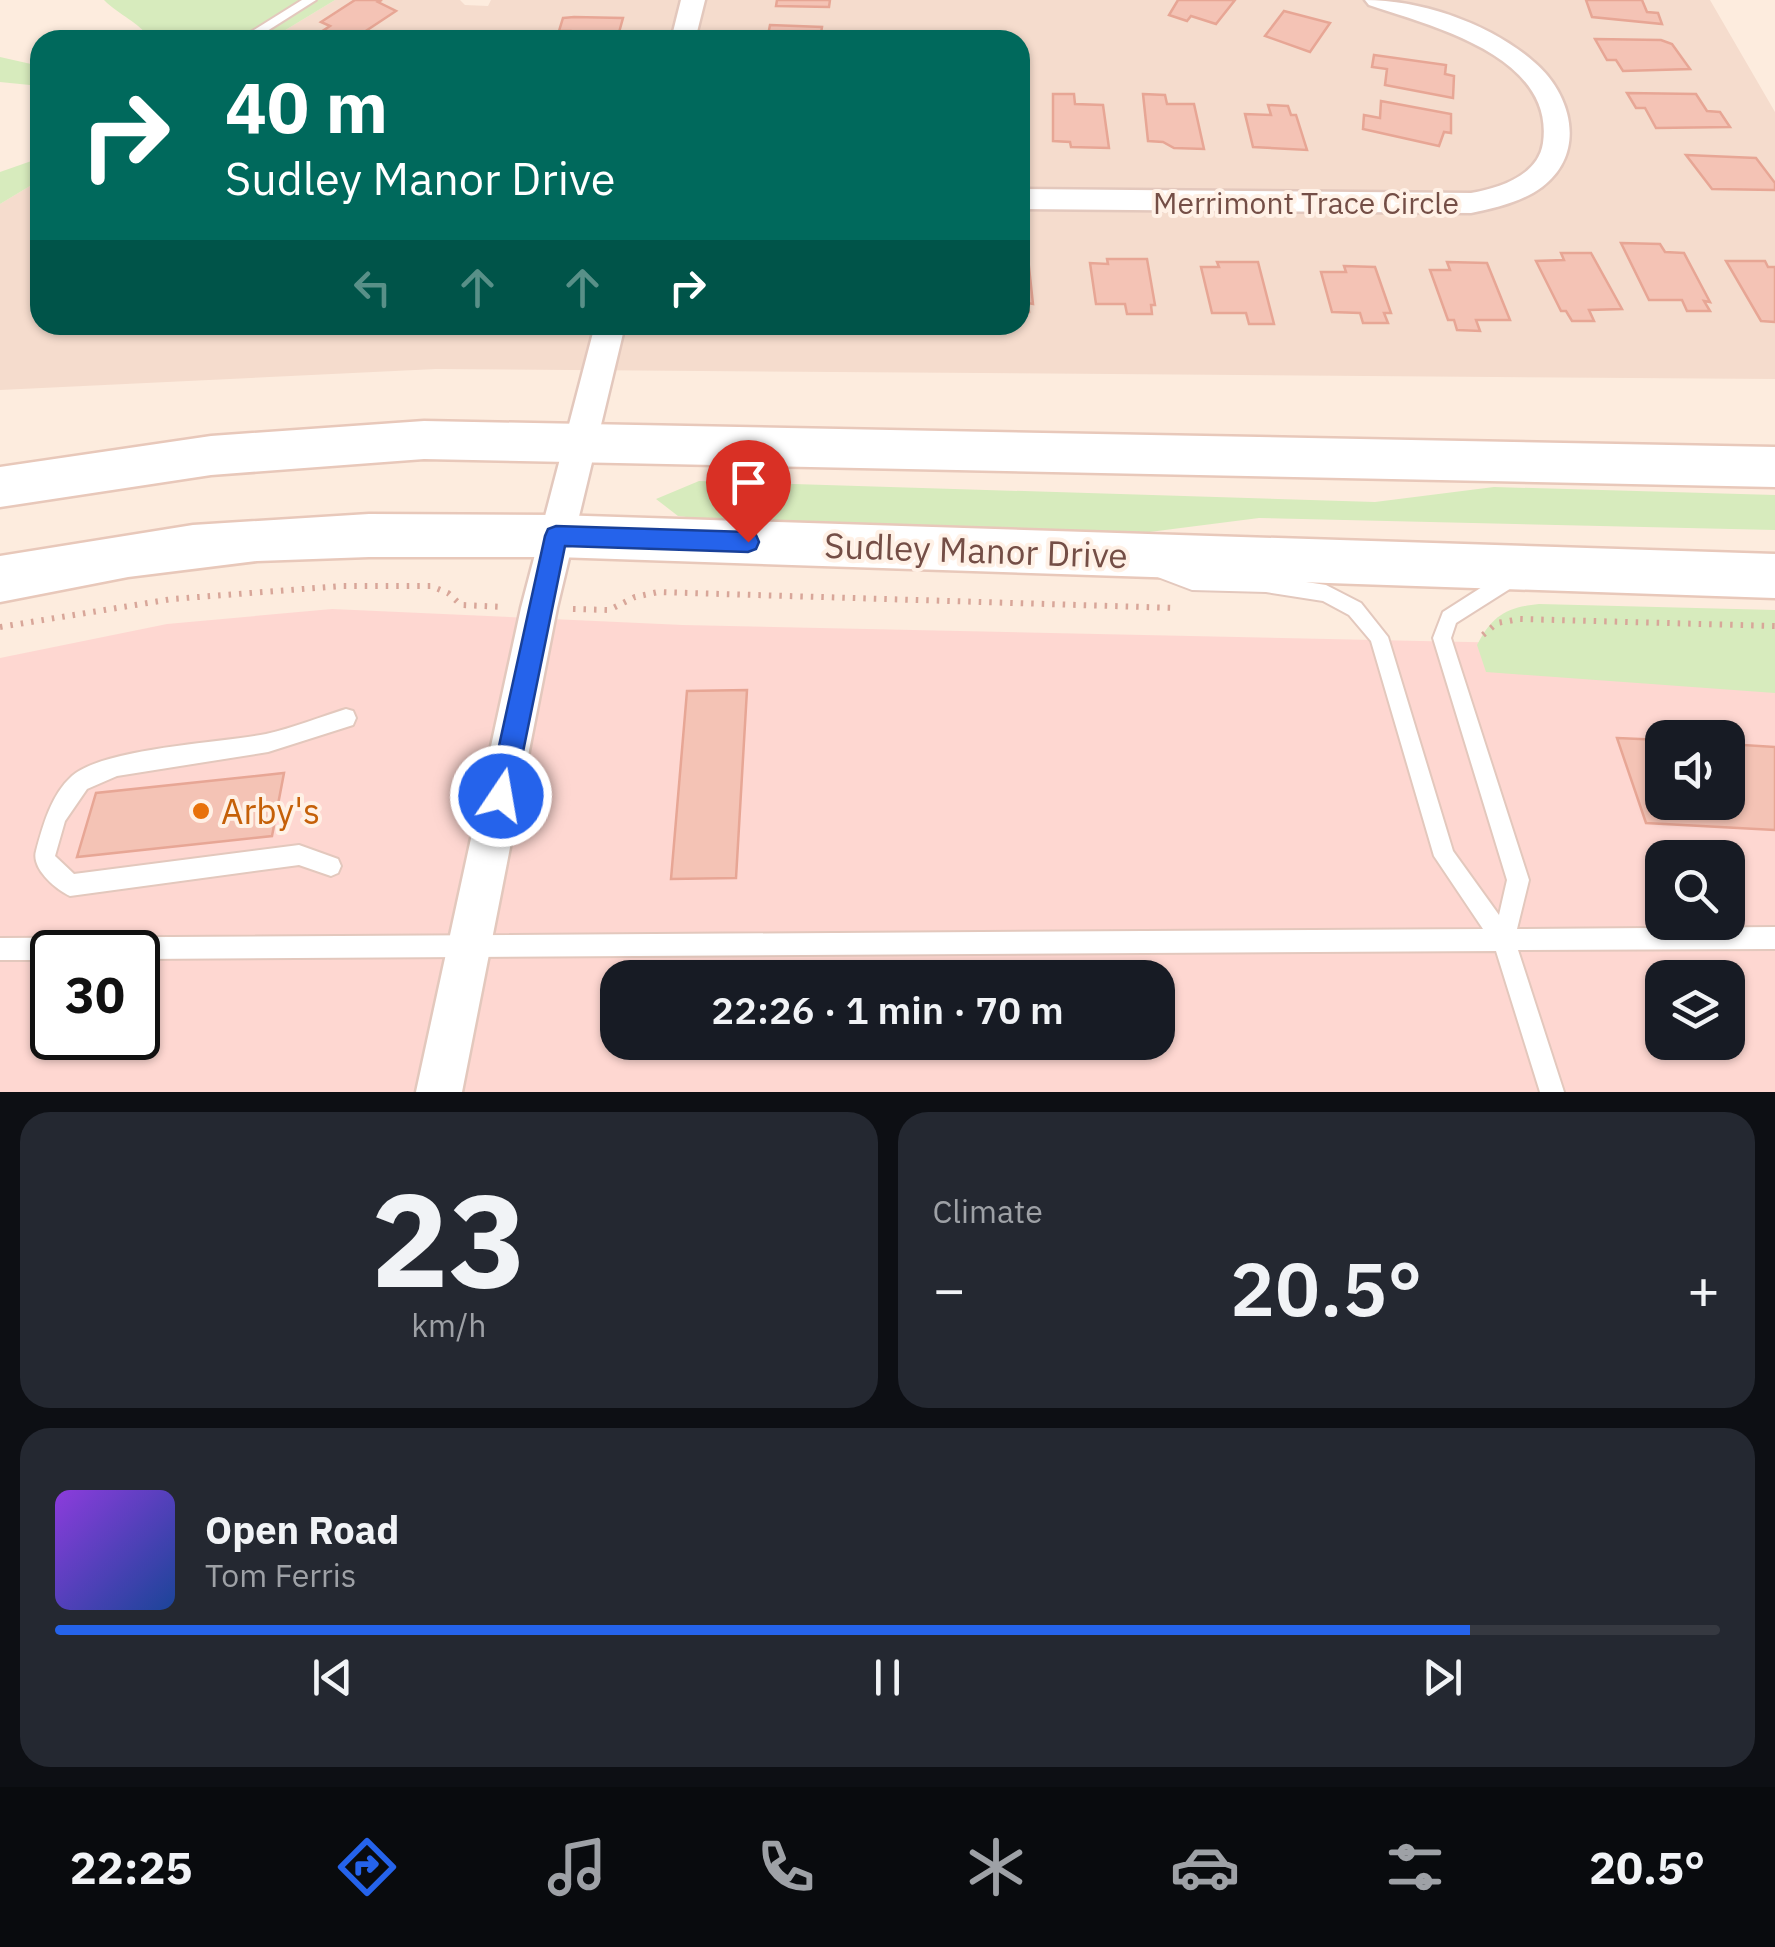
<!DOCTYPE html>
<meta charset="utf-8">
<style>
:root{--surface:#171b24;--page:#242831;--text:#f1f3f6;--muted:#9ea1a6;--line:#363941;--accent:#2563eb}
body{margin:0;font-family:"IBM Plex Sans",sans-serif;background:var(--page);color:var(--text);height:100vh;display:flex;flex-direction:column;font-size:38px;white-space:nowrap}
*{box-sizing:border-box;margin:0}
p{font-size:32px;color:var(--muted)}
.icon{flex:none;width:55px;height:55px;fill:none;stroke:currentColor;stroke-width:2;stroke-linecap:round;stroke-linejoin:round}
.map{position:relative;height:1092px;overflow:hidden}
.panel{display:flex;flex-direction:column;gap:20px;padding:20px;background:#0d0f14;flex:1}
.panel>*{flex:none}
.hud{position:absolute;left:30px;top:30px;width:1000px;height:305px;border-radius:30px;box-shadow:0 2px 8px #0004;background:#00695c;color:#fff;overflow:hidden}
.controls{position:absolute;left:1645px;top:720px;display:grid;gap:20px}
.controls a{display:grid;place-items:center;width:100px;height:100px;border-radius:20px;background:var(--surface);box-shadow:0 2px 8px #0004;font-size:50px}
.speed{position:absolute;left:30px;top:930px;display:flex;gap:20px;font-size:50px;font-weight:700;text-align:center}
.speed>*{display:grid;place-content:center;width:130px;height:130px;border-radius:50%;background:var(--surface);box-shadow:0 2px 8px #0004;line-height:1}
.speed .limit{border:5px solid #111;border-radius:15px;background:#fff;color:#111}
.pin{position:absolute;display:grid;place-items:center;width:85px;height:85px;color:#fff;margin:-102px -42px;border-radius:50% 50% 50% 0;rotate:-45deg;box-shadow:0 0 10px #0007}
.pin .icon{rotate:45deg}
.me{position:absolute;width:110px;margin:-55px;rotate:12deg;stroke-linejoin:round;filter:drop-shadow(0 0 8px #0008)}
.turn{display:flex;align-items:center;gap:35px;height:210px;padding:0 30px;font-size:45px}
.turn .icon{width:130px;height:130px;stroke-width:2.5}
.turn b{display:block;font-size:70px;line-height:85px}
.lanes{display:flex;align-items:center;height:95px;padding:0 30px;background:#0003;justify-content:center;gap:50px;direction:ltr}
.lanes .off{opacity:.35}
.big{font-size:75px;font-weight:600;line-height:1.1}
.panel .card{flex:1;display:flex;flex-direction:column;justify-content:center;gap:15px;min-width:0;padding:0 35px;border-radius:30px;background:var(--page)}
.panel .dial{align-items:center;gap:0}
.dial b{font-size:130px;line-height:1}
.song{display:flex;align-items:center;gap:30px}
.cover{width:120px;height:120px;border-radius:15px;background:linear-gradient(135deg,hsl(270 70% 55%),hsl(220 70% 35%))}
.played{height:10px;border-radius:5px;background:linear-gradient(90deg,var(--accent) 85%,var(--line) 85%)}
.keys{display:flex;justify-content:space-around;direction:ltr}
.heat{display:flex;justify-content:space-between;align-items:center;font-size:55px;direction:ltr}
.panel .tiles{flex:1;display:grid;gap:20px;grid-template-columns:1fr 1fr}
.card:last-child{grid-column:span 2}
.trip{position:absolute;left:600px;top:960px;width:575px;height:100px;border-radius:30px;background:var(--surface);box-shadow:0 2px 8px #0004;font-weight:600;line-height:100px;text-align:center}
.tab-bar{display:flex;height:160px;justify-content:space-around;align-items:center;background:#090b0e;color:var(--muted)}
.tab-bar .icon{width:70px;height:70px}
.tab-bar .selected{color:var(--accent)}
.tab-bar b{font-size:45px;color:var(--text)}
.map>svg:first-child{display:block}
</style>
<div class="map">
<svg width="1775" height="1092" viewBox="0 0 1775 1092">
<rect width="100%" height="100%" fill="#fdecde"/>
<!-- residential -->
<path fill="#f5dccd" d="M335,0h125l5,5 23,1 3,-6h1219l65,112v267l-1339,-10 -436,21v-186l40,-24v145h980v-285h-751z"/>
<!-- commercial -->
<path fill="#fed7d1" fill-rule="evenodd" d="M332,609l351,16 976,21 116,7v439h-1775v-434l167,-34zM1662,738h66v64h-66zM1662,858h66v64h-66zM52,952h86v86h-86zM618,978h540v64h-540zM1662,978h66v64h-66z"/>
<!-- green -->
<g fill="#d7ebbd">
<path d="M104,0h231l-66,40h-118c-13,-19 -31,-24 -47,-40z"/>
<path d="M0,57l40,9v20l-40,-4z"/>
<path d="M40,158v22l-40,24v-32z"/>
<path d="M699,481l676,21 119,-15 281,8v35l-516,-12 -141,18 -414,-17 -26,-3 -22,-17z"/>
<path d="M1539,604l236,6v83l-289,-21 -9,-27c15,-30 31,-38 62,-41z"/>
</g>
<!-- building -->
<g fill="#f4c3b5" stroke="#e7a695" stroke-width="2.5">
<path d="M355,0h27l-4,2 18,9 -44,29 -28,-10 6,-4 -9,-4z"/>
<path d="M777,0h53l-1,7 -53,-1z"/>
<path d="M1178,0h57l-19,24 -25,-8 -4,5 -18,-6z"/>
<path d="M1586,0h56l5,12 11,1 4,11 -70,-7z"/>
<path d="M1284,11l46,12 -20,29 -45,-16z"/>
<path d="M563,18l11,-1 49,1 -5,18 -6,4h-45l3,-9h-11z"/>
<path d="M770,25l52,2 -2,13h-53z"/>
<path d="M1595,39l66,1 11,4 18,25 -67,2 -7,-11h-9z"/>
<path d="M1374,55l72,10 -1,9 9,2 -1,22 -68,-13 2,-16 -15,-2z"/>
<path d="M1627,93l69,1 11,17 13,1 10,15 -74,1 -11,-20h-9z"/>
<path d="M1053,94h21l1,10 28,1 6,43 -38,-1 -1,-5 -17,-1z"/>
<path d="M1143,94l22,1 2,9h27l10,45 -30,-1 -11,-6 -15,-1z"/>
<path d="M1381,101l70,13v19l-7,-1 -5,14 -76,-17 1,-14 16,3z"/>
<path d="M1268,105l20,1 3,9h5l11,35 -54,-3 -8,-33 26,1z"/>
<path d="M1686,155l70,3 19,25v7l-63,-1z"/>
<path d="M1621,243l39,1 5,8 19,1 26,49 -6,-1 6,10h-23l-5,-11h-33z"/>
<path d="M1561,253h30l31,56 -33,1 5,11h-22l-6,-10h-5l-25,-50 28,-1z"/>
<path d="M1020,257l8,1 5,46 -5,-1 1,9h-9z"/>
<path d="M1107,259h40l8,46h-4l1,9h-25l-2,-10h-29l-6,-41 18,1z"/>
<path d="M1726,261h39l3,6h7v55l-14,-1z"/>
<path d="M1217,262h41l16,62h-25l-3,-11h-34l-11,-46h18z"/>
<path d="M1447,262l40,1 23,57h-34l4,11 -23,-1 -3,-10h-6l-18,-50h20z"/>
<path d="M1344,266l31,1 16,46h-7l4,10h-25l-3,-10 -28,-1 -11,-40h25z"/>
<path d="M747,690l-11,188 -65,1 16,-188z"/>
<path d="M1617,738l45,2v62h66v-58l47,3v83l-129,-7z"/>
<path d="M284,773l-12,63 -195,21 19,-64z"/>
</g>
<g fill="none" stroke-linecap="round" stroke-linejoin="round">
<defs>
<g id="service">
<path d="M302,0h14l-63,40h-15z"/>
<path d="M1161,562l31,12 74,2 60,9 35,18 27,34 65,214 46,64 8,-35 -74,-242 10,-26 61,-39 6,-2 6,2 3,6 -3,6 -60,38 -5,15 78,242 -12,49 258,-2v22l-257,1 46,142h-24l-44,-141 -1358,8v-7h-86v8h-52v-22l1483,-9 -49,-73 -63,-215 -22,-26 -26,-14 -57,-9 -74,-2 -37,-14 -3,-6 3,-6z"/>
<path d="M346,709l7,2 3,7 -3,7 -85,27 -151,24 -30,13 -22,32 -10,35 19,18 225,-29 39,14 3,7 -3,7 -7,3 -32,-11 -229,31c-15,-7 -39,-28 -34,-45 7,-26 15,-56 36,-75 32,-28 148,-33 194,-42 27,-6 54,-17 80,-25z"/>
</g>
<g id="minor">
<path d="M681,0h24l-10,40h-24z"/>
<path d="M1365,0c57,0 126,24 169,62 38,32 53,91 8,125 -20,15 -47,21 -71,26l-451,-4v-20l451,4c28,-5 67,-17 72,-50 12,-87 -111,-117 -174,-138z"/>
<path d="M595,325h30l-68,283 -95,484h-46l105,-484z"/>
</g>
<g id="secondary">
<path d="M424,421l1351,26v40l-1351,-28 -213,16 -211,32v-40l211,-31z"/>
<path d="M369,514l187,1 1219,39v44l-1219,-41h-187l-112,4 -129,16 -128,25v-46l193,-31z"/>
</g>
</defs>
<!-- service casing -->
<use href="#service" stroke="#e3c8bd" stroke-width="4"/>
<!-- minor casing -->
<use href="#minor" stroke="#e3c8bd" stroke-width="5"/>
<!-- secondary casing -->
<use href="#secondary" stroke="#e8c8ba" stroke-width="5"/>
<!-- path -->
<g stroke="#d8a699" stroke-width="6" stroke-dasharray="2.5 8" stroke-linecap="butt">
<path d="M573,609l36,1 26,-13 23,-5 518,16"/>
<path d="M0,627l172,-28 170,-13h89l17,7 13,12 44,2"/>
<path d="M1483,635l14,-12 23,-4 255,7"/>
</g>
<!-- service -->
<use href="#service" fill="#fff" fill-rule="evenodd"/>
<!-- minor -->
<use href="#minor" fill="#fff" fill-rule="evenodd"/>
<!-- secondary -->
<use href="#secondary" fill="#fff" fill-rule="evenodd"/>
</g>
<!-- route -->
<path fill="#2563eb" stroke="#184099" stroke-width="2.5" d="M556,526l192,6 8,3 3,7 -3,7 -8,3 -183,-6 -51,250 -4,9 -9,4 -9,-4 -4,-9 57,-260 3,-7z"/>
<!-- markers -->
<circle fill="#e8710a" stroke="#fff1e6" stroke-width="4" cx="201" cy="811" r="10"/>
<g text-anchor="middle" dominant-baseline="central" stroke-width="8" stroke-linejoin="round" paint-order="stroke">
<!-- far-street labels -->
<g font-size="30" fill="#744e46" stroke="#fff1e6">
<text x="1306" y="202">Merrimont Trace Circle</text>
</g>
<!-- street labels -->
<g font-size="35" fill="#744e46" stroke="#fff1e6">
<text transform="translate(976 550) rotate(2)">Sudley Manor Drive</text>
</g>
<!-- food labels -->
<g font-size="35" fill="#c56008" stroke="#fff1e6" text-anchor="start">
<text x="221" y="811">Arby's</text>
</g>
</g>
</svg>
<div class="controls">
<a><svg class="icon" aria-label="sound" viewBox="0 0 24 24"><path d="M4 9h4l5-4v14l-5-4H4zM17 9q2 3 0 6"/></svg></a>
<a><svg class="icon" aria-label="search" viewBox="0 0 24 24"><circle cx="10" cy="10" r="6"/><path d="M15 15l6 6"/></svg></a>
<a><svg class="icon" aria-label="layers" viewBox="0 0 24 24"><path d="M12 4l9 5-9 5-9-5zM3 14l9 5 9-5"/></svg></a>
</div>
<div class="speed"><div class="limit">30</div></div>
<div class="pin" style="left:748px;top:542px;background:#d93025"><svg class="icon" aria-label="arrive" viewBox="0 0 24 24"><path d="M6 21V4h12l-3 4 3 4H6"/></svg></div>
<svg class="me" style="left:501px;top:796px" viewBox="-20 -20 40 40"><circle r="17" fill="#2563eb" stroke="#fff" stroke-width="3"/><path d="M0-11L8 9 0 5-8 9z" fill="#fff"/></svg>
<div class="trip">22:26 · 1 min · 70 m</div>
<div class="hud">
<div class="turn"><svg class="icon" aria-label="right" viewBox="0 0 24 24"><path d="M7 20v-9h11M14 6l5 5-5 5"/></svg><div><b>40 m</b>Sudley Manor Drive</div></div>
<div class="lanes"><svg class="icon off" aria-label="left" viewBox="0 0 24 24"><path d="M17 20v-9H6M10 6l-5 5 5 5"/></svg><svg class="icon off" aria-label="ahead" viewBox="0 0 24 24"><path d="M12 20V5M6 11l6-6 6 6"/></svg><svg class="icon off" aria-label="ahead" viewBox="0 0 24 24"><path d="M12 20V5M6 11l6-6 6 6"/></svg><svg class="icon" aria-label="right" viewBox="0 0 24 24"><path d="M7 20v-9h11M14 6l5 5-5 5"/></svg></div>
</div>
</div>
<section class="panel">
<div class="tiles">
<div class="card dial"><b>23</b><p>km/h</p></div>
<div class="card"><p>Climate</p>
<div class="heat"><a>−</a><b class="big">20.5°</b><a>+</a></div>
</div>
<div class="card">
<div class="song"><i class="cover"></i><div><b>Open Road</b><p>Tom Ferris</p></div></div>
<div class="played"></div>
<div class="keys"><svg class="icon" aria-label="previous" viewBox="0 0 24 24"><path d="M18 5L8 12l10 7zM5 5v14"/></svg><svg class="icon" aria-label="pause" viewBox="0 0 24 24"><path d="M8 5v14M16 5v14"/></svg><svg class="icon" aria-label="next" viewBox="0 0 24 24"><path d="M6 5l10 7-10 7zM19 5v14"/></svg></div>
</div>
</div>
</section>
<nav class="tab-bar">
<b>22:25</b>
<svg class="icon selected" aria-label="directions" viewBox="0 0 24 24"><path d="M12 3l9 9-9 9-9-9zM9 14v-3h6M13 9l2 2-2 2"/></svg>
<svg class="icon" aria-label="music" viewBox="0 0 24 24"><path d="M9 18V5l10-2v13"/><circle cx="6" cy="18" r="3"/><circle cx="16" cy="16" r="3"/></svg>
<svg class="icon" aria-label="phone" viewBox="0 0 24 24"><path d="M5 4h4l2 5-3 2q2 4 5 5l2-3 5 2v4C11 20 4 13 5 4z"/></svg>
<svg class="icon" aria-label="climate" viewBox="0 0 24 24"><path d="M12 3v18M4 7l16 10M4 17L20 7"/></svg>
<svg class="icon" aria-label="car" viewBox="0 0 24 24"><path d="M5 17H2v-5l4-1 3-4h7l3 4 3 1v5h-3M9 17h6M6 11h13"/><circle cx="7" cy="17" r="2"/><circle cx="17" cy="17" r="2"/></svg>
<svg class="icon" aria-label="filters" viewBox="0 0 24 24"><path d="M4 7h16M4 17h16"/><circle cx="9" cy="7" r="2"/><circle cx="15" cy="17" r="2"/></svg>
<b>20.5°</b>
</nav>
